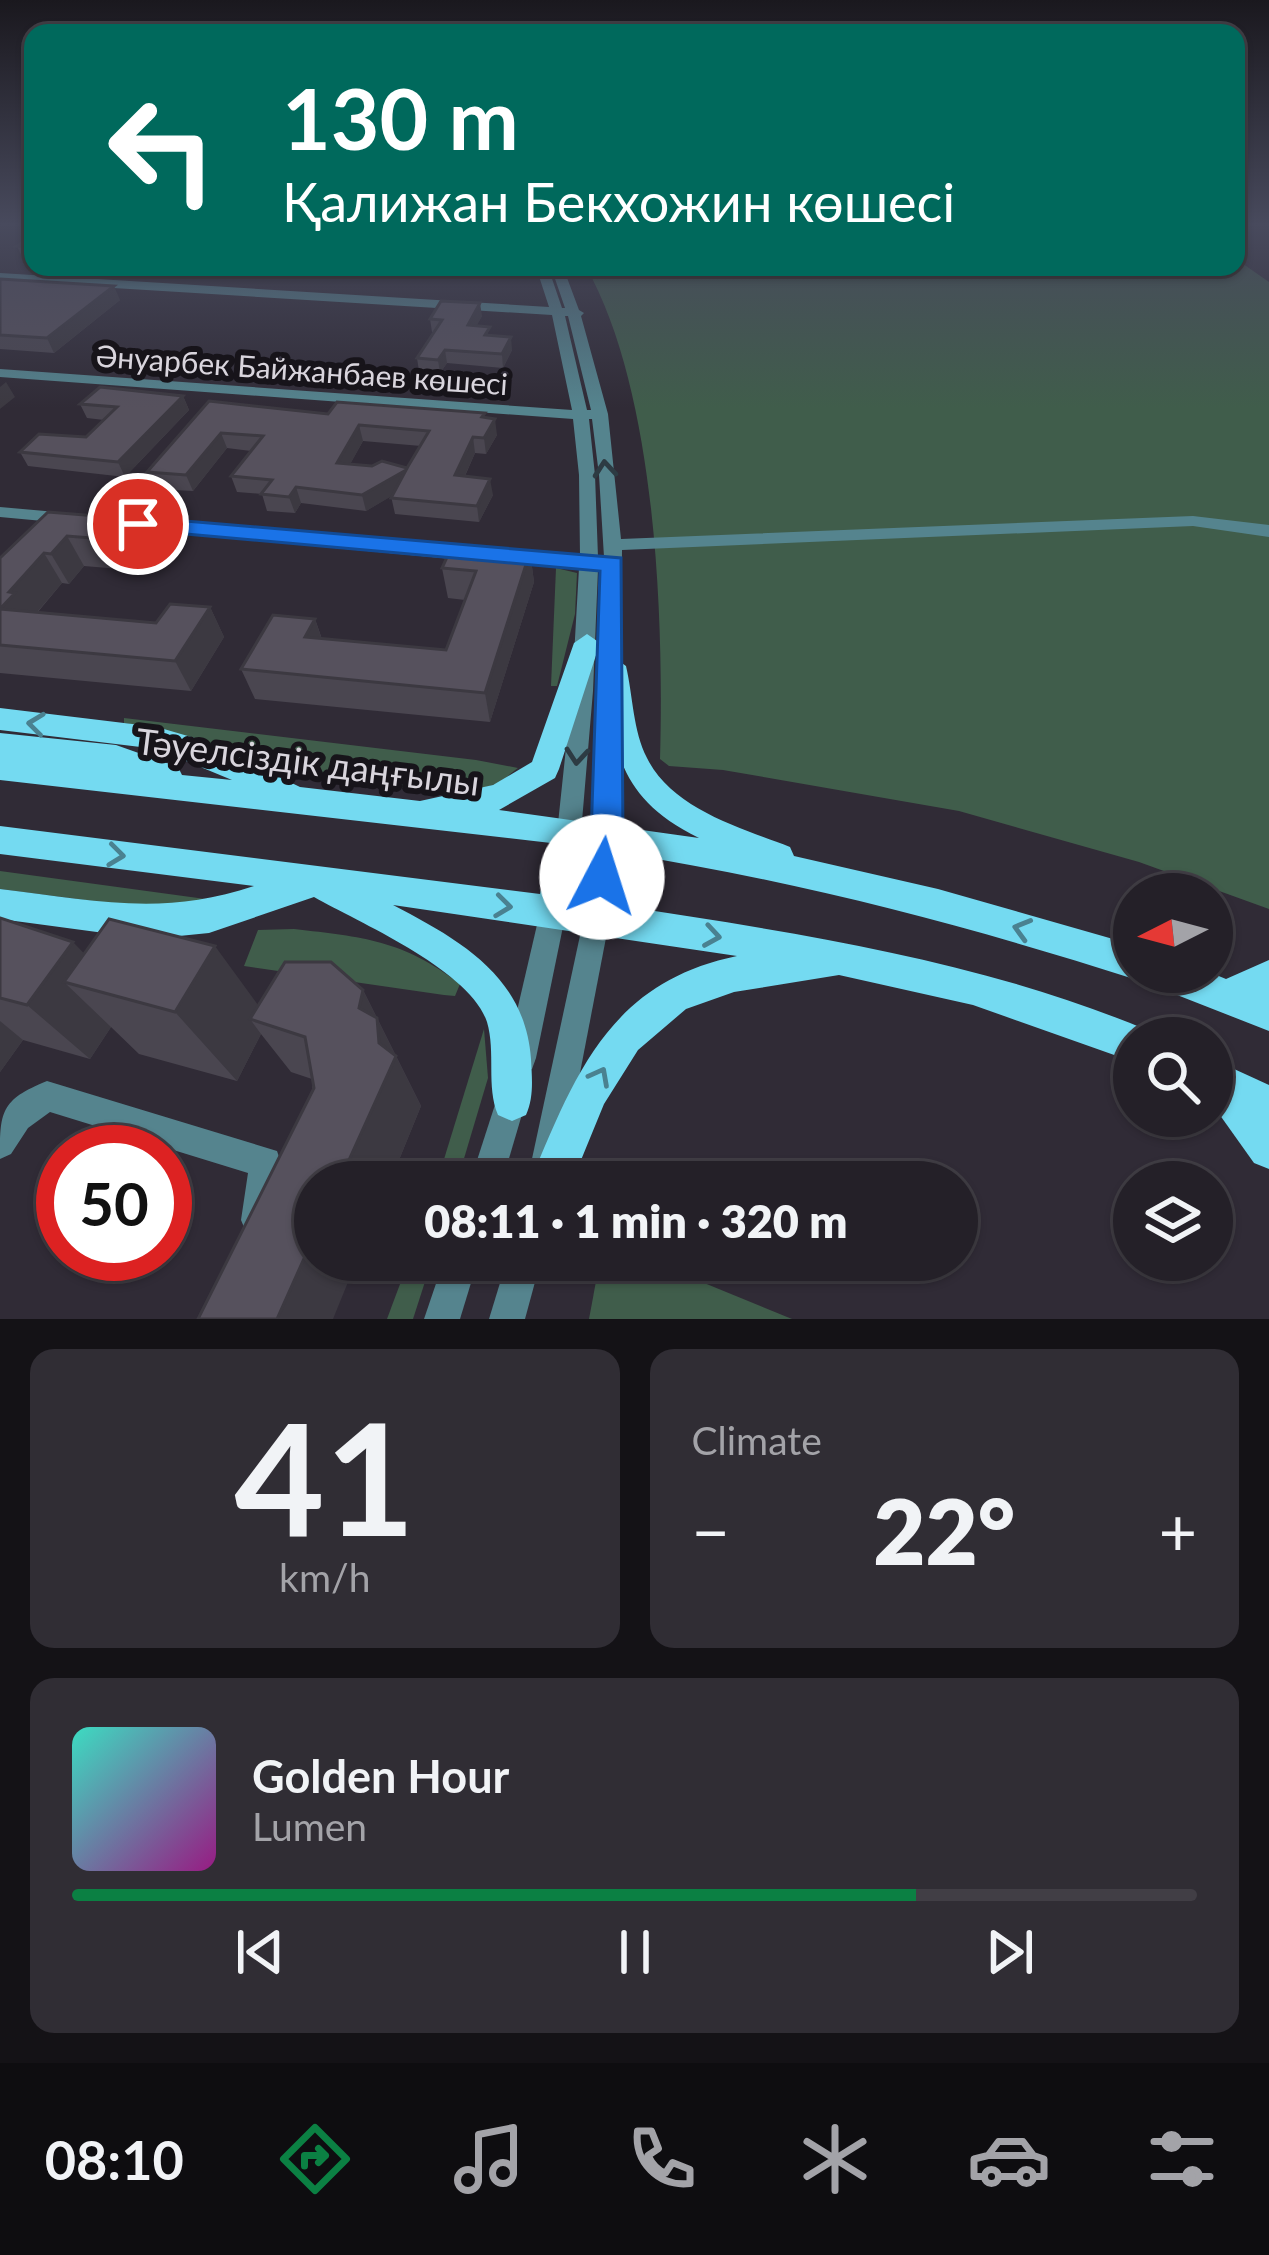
<!DOCTYPE html>
<meta charset="utf-8">
<style>
:root{--surface:#242028;--page:#302d34;--text:#f1f3f6;--muted:#a3a3a8;--line:#413e45;--accent:#0b8043}
body{margin:0;font-family:Lato,sans-serif;background:var(--page);color:var(--text);height:100vh;display:flex;flex-direction:column;font-size:45px;white-space:nowrap}
*{box-sizing:border-box;margin:0}
p{font-size:39px;color:var(--muted)}
.icon{flex:none;width:66px;height:66px;fill:none;stroke:currentColor;stroke-width:2;stroke-linecap:round;stroke-linejoin:round}
.map{position:relative;height:1319px;overflow:hidden}
.sheet{display:flex;flex-direction:column;gap:30px;padding:30px;background:#141216;flex:1}
.sheet>*{flex:none}
.guide{position:absolute;left:24px;top:24px;width:1221px;height:252px;border-radius:24px;box-shadow:0 3px 9px #0004,0 0 0 3px var(--line);background:#00695c;color:#fff;overflow:hidden}
.needle{width:78px;rotate:264deg}
.buttons{position:absolute;left:1113px;top:873px;display:grid;gap:24px}
.buttons a{display:grid;place-items:center;width:120px;height:120px;border-radius:50%;background:var(--surface);box-shadow:0 3px 9px #0004,0 0 0 3px var(--line);font-size:60px}
.speed{position:absolute;left:36px;top:1125px;display:flex;gap:24px;font-size:60px;font-weight:700;text-align:center}
.speed>*{display:grid;place-content:center;width:156px;height:156px;border-radius:50%;background:var(--surface);box-shadow:0 3px 9px #0004,0 0 0 3px var(--line);line-height:1}
.speed .limit{border:18px solid #d22;background:#fff;color:#111}
.pin{position:absolute;display:grid;place-items:center;width:102px;height:102px;color:#fff;margin:-51px;border:6px solid #fff;border-radius:50%;box-shadow:0 3px 12px #0007}
.me{position:absolute;width:132px;margin:-66px;rotate:5deg;stroke-linejoin:round;filter:drop-shadow(0 0 9px #0008)}
.turn{display:flex;align-items:center;gap:42px;height:252px;padding:0 60px;font-size:54px}
.turn .icon{width:156px;height:156px;stroke-width:2.5}
.turn b{display:block;font-size:84px;line-height:102px}
.big{font-size:90px;font-weight:800;line-height:1.1}
.sheet .tile{flex:1;display:flex;flex-direction:column;justify-content:center;gap:18px;min-width:0;padding:0 42px;border-radius:24px;background:var(--page)}
.sheet .dial{align-items:center;gap:0}
.dial b{font-size:156px;line-height:1}
.song{display:flex;align-items:center;gap:36px}
.cover{width:144px;height:144px;border-radius:18px;background:linear-gradient(135deg,hsl(170 70% 55%),hsl(310 70% 35%))}
.played{height:12px;border-radius:6px;background:linear-gradient(90deg,var(--accent) 75%,var(--line) 75%)}
.keys{display:flex;justify-content:space-around;direction:ltr}
.heat{display:flex;justify-content:space-between;align-items:center;font-size:66px;direction:ltr}
.sheet .tiles{flex:1;display:grid;gap:30px;grid-template-columns:1fr 1fr}
.tile:last-child{grid-column:span 2}
.trip{position:absolute;left:294px;top:1161px;width:684px;height:120px;border-radius:60px;background:var(--surface);box-shadow:0 3px 9px #0004,0 0 0 3px var(--line);font-weight:800;line-height:120px;text-align:center}
.tab-bar{display:flex;height:192px;justify-content:space-around;align-items:center;background:#0e0d10;color:var(--muted)}
.tab-bar .icon{width:84px;height:84px}
.tab-bar .on{color:var(--accent)}
.tab-bar b{font-size:54px;color:var(--text)}
.map>svg:first-child{display:block}
</style>
<div class="map">
<svg width="1269" height="1319" viewBox="0 0 1269 1319">
<rect width="100%" height="100%" fill="#302b36"/>
<!-- green -->
<g fill="#405d4b">
<path d="M1236,259l33,23v627l-130,-47 -180,-51 -236,-41 -54,-4 -9,-7c4,-142 -4,-368 -74,-492h650z"/>
<path d="M556,568l21,5 -2,41 -18,72h-6z"/>
<path d="M124,718l352,42 42,8c-7,5 -15,13 -23,16 -34,16 -182,-4 -221,-16 -56,-18 -89,-37 -150,-45z"/>
<path d="M0,871l220,30 -73,7 -147,-19z"/>
<path d="M294,929c69,8 109,11 166,55l-5,12 -11,-1 -200,-29 14,-36z"/>
<path d="M484,1029l4,49 -31,104h-20z"/>
<path d="M409,1260h23l-19,59h-26z"/>
<path d="M600,1260h48l144,59h-203z"/>
</g>
<g fill="none" stroke-linecap="round" stroke-linejoin="round">
<!-- minor -->
<g fill="#55848e" fill-rule="evenodd">
<path d="M536,267h12l14,41h3l-14,-41h12l16,43 5,3 -3,3 27,98 13,125 572,-23 76,9v12l-76,-11 -571,24 -2,287 -4,8 -9,3 -9,-3 -4,-8 10,-267 -6,-1 -5,122 -12,142 -3,8 -9,3 -9,-3 -3,-8 15,-142 7,-123 -74,-5 -9,-6 9,-6 75,5 -1,-81 -6,-56 -573,-42v-8l572,41 -20,-95 -552,-34v-8l549,34zM565,316h3l23,94h-4zM589,419h3l7,56 5,82h-6l-3,-82z"/>
<path d="M0,507l474,42 9,6 -9,6 -474,-44z"/>
<path d="M553,900l9,3 4,9 -30,146 -4,11 -11,4 -11,-4 -4,-11 34,-146 4,-9z"/>
<path d="M597,905l9,3 4,9 -51,265h-32l57,-265 4,-9z"/>
<path d="M513,1079l11,4 4,11 -26,88h-32l32,-99z"/>
<path d="M47,1081l230,70c9,21 2,59 -7,81l-12,5 -12,-5 -5,-12 7,-47 -198,-61 -22,16 -17,26 -11,5c0,-47 0,-59 47,-78z"/>
<path d="M444,1260h34l-18,59h-36z"/>
<path d="M507,1260h34l-16,59h-36z"/>
</g>
<!-- major -->
<g fill="#74daf1" fill-rule="evenodd">
<path d="M587,634l13,9 -41,126 -4,9 -56,32 200,28c-85,-42 -82,-90 -101,-172l14,-10 14,10c7,30 7,65 21,92 25,51 94,70 143,89l4,9 144,33 196,56v27h75l17,7 43,-19v71l-120,-47 -4,-9 -11,4c-168,-54 -338,-98 -513,-126l-5,52c181,28 361,54 531,125l4,8h-17v24l-161,-57 -134,-30 -105,17 -48,17 -48,41 -34,54 -32,78h-42c45,-108 80,-200 207,-226l-344,-51c67,35 132,71 138,154 1,20 3,38 -5,56l-14,6 -14,-6c-12,-29 -2,-62 -11,-93 -17,-52 -127,-99 -173,-125l-105,36 -60,6 -149,-20v-30c94,11 162,28 254,-3l-254,-32v-28l540,68 11,-51 -551,-63v-47l116,12 62,22 4,8 50,5 -75,-31 -157,-19v-22l157,19 48,14 95,46 120,14 73,-16 39,-23 42,-119zM582,848l7,1 -7,51 -9,-2z"/>
<path d="M1221,1063l48,22v84l-15,-6 -42,-59v-37z"/>
</g>
</g>
<!-- wall -->
<g fill="#4a4650" fill-rule="evenodd">
<path d="M33,236v26l-9,-1 -7,-15z"/>
<path d="M121,267h161l-9,9z"/>
<path d="M346,267h26l-2,3z"/>
<path d="M429,267h37l-6,9 -30,-2z"/>
<path d="M0,279l120,21 -66,53 -54,-4z"/>
<path d="M482,316l-6,10 36,24 -9,18 -56,-5 -7,10 -21,-2 -2,-13 17,-26h-2l-2,-13z"/>
<path d="M183,396l6,14 -64,67 -97,-11 -8,-14 66,-15 18,-17 -17,-2 -7,-14z"/>
<path d="M209,401l119,13 157,4 12,17 -11,19 -11,-1 -10,23 28,19 -14,27 -84,-8 -4,-18 -25,15 -65,-8 -6,10 -28,-2 -5,-17 -25,-2 -6,-16 20,-25 -24,-3 -34,43 -39,-2 -7,-17zM363,441l58,5 -14,22 -57,-4z"/>
<path d="M122,518l15,29 -17,22 -36,-3 -15,18 -7,-1 -25,30 119,10 54,-16 14,30 -33,54 -191,-18v-115z"/>
<path d="M530,552l4,30 -44,140 -235,-23 -14,-30 74,-50 7,20 124,11 19,-50 -17,-2 -6,-30z"/>
<path d="M0,918l84,36 174,52 105,-16 58,116 -31,76h-75l-3,-103 -21,-7 -30,-38 -24,47 -98,-27 -28,-27 -21,32 -67,-19 -23,32z"/>
</g>
<!-- shaded-wall -->
<g fill="#3c3941">
<path d="M270,267h12l-9,9z"/>
<path d="M114,286l6,14 -66,53 -7,-15z"/>
<path d="M480,303l2,13 -12,22 -2,-13z"/>
<path d="M511,337l1,13 -9,18 -1,-14z"/>
<path d="M445,350l2,13 -7,10 -2,-13z"/>
<path d="M6,382l9,15 -15,12v-22z"/>
<path d="M183,396l6,14 -64,67 -7,-15z"/>
<path d="M495,419l2,16 -11,19 -2,-16z"/>
<path d="M359,425l4,16 -21,38 -5,-16z"/>
<path d="M221,433l6,15 -34,43 -7,-16z"/>
<path d="M473,437l2,16 -17,38 -3,-16z"/>
<path d="M406,470l3,16 -43,25 -4,-16z"/>
<path d="M490,479l3,16 -14,27 -2,-16z"/>
<path d="M296,487l5,16 -6,10 -6,-16z"/>
<path d="M122,518l15,29 -17,22 -16,-30z"/>
<path d="M67,536l17,30 -15,18 -18,-30z"/>
<path d="M530,552l4,30 -44,140 -5,-29z"/>
<path d="M44,553l18,30 -30,35 -32,-9 9,-17z"/>
<path d="M210,607l14,30 -33,54 -16,-30z"/>
<path d="M315,619l10,30 -20,-12z"/>
<path d="M73,942l55,57 -64,-17 47,45 -21,32 -63,-54z"/>
<path d="M215,946l54,74 -19,-1 11,15 -24,47 -62,-69z"/>
<path d="M363,990l58,116 -31,76h-51l20,-174z"/>
<path d="M0,1021l23,19 -23,32z"/>
<path d="M315,1234v26h42l-24,59h-56z"/>
</g>
<!-- building -->
<g fill="#56515d" stroke="#3c3941" stroke-width="3" fill-rule="evenodd">
<path d="M33,236v11l-16,-1z"/>
<path d="M0,279l114,7 -67,52 -47,-3z"/>
<path d="M441,301l39,2 -12,22 22,2 -5,8 26,2 -9,17 -57,-4 -7,10 -21,-2 25,-38 -12,-1z"/>
<path d="M100,387l83,9 -65,66 -98,-10 19,-18 47,3 31,-30 -37,-3z"/>
<path d="M209,401l119,13 9,-12 148,11 -3,4 13,2 -11,19 -11,-1 -18,38 35,4 -13,27 -86,-8 15,-28 -44,25 -66,-8 -7,10 -28,-3 11,-14 -41,-4 32,-40 -42,-3 -35,42 -39,-3zM359,425l70,6 -22,37 -25,-7 -10,5 -35,-3z"/>
<path d="M48,512l74,6 -18,21 -37,-3 -16,18 -7,-1 -35,39 6,1 -15,16v-51z"/>
<path d="M453,544l77,8 -45,141 -244,-24 32,-54 42,4 -10,18 141,13 30,-79 -34,-3z"/>
<path d="M170,604l40,3 -35,54 -175,-16v-36l156,14z"/>
<path d="M0,918l73,24 -46,63 -27,-7z"/>
<path d="M109,919l106,27 -40,66 -111,-30z"/>
<path d="M285,962h46l32,28 -4,18 18,10 2,25 17,13 -57,126h-24v52l-38,85h-79l116,-231 -9,-51 -55,-18z"/>
</g>
<!-- one-way arrows -->
<defs><path id="oneway-chevron" d="M-2-3.5L2.5 0L-2 3.5" fill="none" stroke-width="1.6" stroke-linecap="round" stroke-linejoin="round" transform="scale(3)"/></defs>
<g stroke="#2d3b43">
<use href="#oneway-chevron" transform="translate(605 469) rotate(-95)"/>
<use href="#oneway-chevron" transform="translate(577 756) rotate(95)"/>
</g>
<g stroke="#4a8190">
<use href="#oneway-chevron" transform="translate(36 724) rotate(-173)"/>
<use href="#oneway-chevron" transform="translate(116 855) rotate(7)"/>
<use href="#oneway-chevron" transform="translate(503 906) rotate(7)"/>
<use href="#oneway-chevron" transform="translate(1022 929) rotate(-164)"/>
<use href="#oneway-chevron" transform="translate(712 936) rotate(9)"/>
<use href="#oneway-chevron" transform="translate(600 1076) rotate(-62)"/>
</g>
<!-- sky -->
<linearGradient id="sky" x2="0" y2="1"><stop stop-color="#1a181e"/><stop offset="0.55" stop-color="#484a5d"/><stop offset="1" stop-color="#484a5d" stop-opacity="0"/></linearGradient>
<rect width="1269" height="408" fill="url(#sky)"/>
<!-- route -->
<path fill="#1a73e8" stroke="#114b97" stroke-width="3" d="M138,517l483,41 2,279 -9,51 -12,4 -12,-4 -5,-11 6,-40 9,-266 -470,-42 -3,-5z"/>
<g text-anchor="middle" dominant-baseline="central" stroke-width="12" stroke-linejoin="round" paint-order="stroke">
<!-- far-street labels -->
<g font-size="30" fill="#d9d5dd" stroke="#17141a">
<text transform="translate(302 369) rotate(4)">Әнуарбек Байжанбаев көшесі</text>
</g>
<!-- street labels -->
<g font-size="36" fill="#d9d5dd" stroke="#17141a">
<text transform="translate(308 761) rotate(7)">Тәуелсіздік даңғылы</text>
</g>
</g>
</svg>
<div class="buttons">
<a><svg class="needle" viewBox="-14 -14 28 28"><path d="M0-13l5 13h-10z" fill="#e53935"/><path d="M0 13l5-13h-10z" fill="#a3a3a8"/></svg></a>
<a><svg class="icon" aria-label="search" viewBox="0 0 24 24"><circle cx="10" cy="10" r="6"/><path d="M15 15l6 6"/></svg></a>
<a><svg class="icon" aria-label="layers" viewBox="0 0 24 24"><path d="M12 4l9 5-9 5-9-5zM3 14l9 5 9-5"/></svg></a>
</div>
<div class="speed"><div class="limit">50</div></div>
<div class="pin" style="left:138px;top:524px;background:#d93025"><svg class="icon" aria-label="arrive" viewBox="0 0 24 24"><path d="M6 21V4h12l-3 4 3 4H6"/></svg></div>
<svg class="me" style="left:602px;top:877px" viewBox="-20 -20 40 40"><circle r="19" fill="#fff"/><path d="M0-13L10 11 0 6-10 11z" fill="#1a73e8"/></svg>
<div class="trip">08:11 · 1 min · 320 m</div>
<div class="guide">
<div class="turn"><svg class="icon" aria-label="left" viewBox="0 0 24 24"><path d="M17 20v-9H6M10 6l-5 5 5 5"/></svg><div><b>130 m</b>Қалижан Бекхожин көшесі</div></div>
</div>
</div>
<section class="sheet">
<div class="tiles">
<div class="tile dial"><b>41</b><p>km/h</p></div>
<div class="tile"><p>Climate</p>
<div class="heat"><a>−</a><b class="big">22°</b><a>+</a></div>
</div>
<div class="tile">
<div class="song"><i class="cover"></i><div><b>Golden Hour</b><p>Lumen</p></div></div>
<div class="played"></div>
<div class="keys"><svg class="icon" aria-label="previous" viewBox="0 0 24 24"><path d="M18 5L8 12l10 7zM5 5v14"/></svg><svg class="icon" aria-label="pause" viewBox="0 0 24 24"><path d="M8 5v14M16 5v14"/></svg><svg class="icon" aria-label="next" viewBox="0 0 24 24"><path d="M6 5l10 7-10 7zM19 5v14"/></svg></div>
</div>
</div>
</section>
<nav class="tab-bar">
<b>08:10</b>
<svg class="icon on" aria-label="directions" viewBox="0 0 24 24"><path d="M12 3l9 9-9 9-9-9zM9 14v-3h6M13 9l2 2-2 2"/></svg>
<svg class="icon" aria-label="music" viewBox="0 0 24 24"><path d="M9 18V5l10-2v13"/><circle cx="6" cy="18" r="3"/><circle cx="16" cy="16" r="3"/></svg>
<svg class="icon" aria-label="phone" viewBox="0 0 24 24"><path d="M5 4h4l2 5-3 2q2 4 5 5l2-3 5 2v4C11 20 4 13 5 4z"/></svg>
<svg class="icon" aria-label="climate" viewBox="0 0 24 24"><path d="M12 3v18M4 7l16 10M4 17L20 7"/></svg>
<svg class="icon" aria-label="car" viewBox="0 0 24 24"><path d="M5 17H2v-5l4-1 3-4h7l3 4 3 1v5h-3M9 17h6M6 11h13"/><circle cx="7" cy="17" r="2"/><circle cx="17" cy="17" r="2"/></svg>
<svg class="icon" aria-label="filters" viewBox="0 0 24 24"><path d="M4 7h16M4 17h16"/><circle cx="9" cy="7" r="2"/><circle cx="15" cy="17" r="2"/></svg>
</nav>
